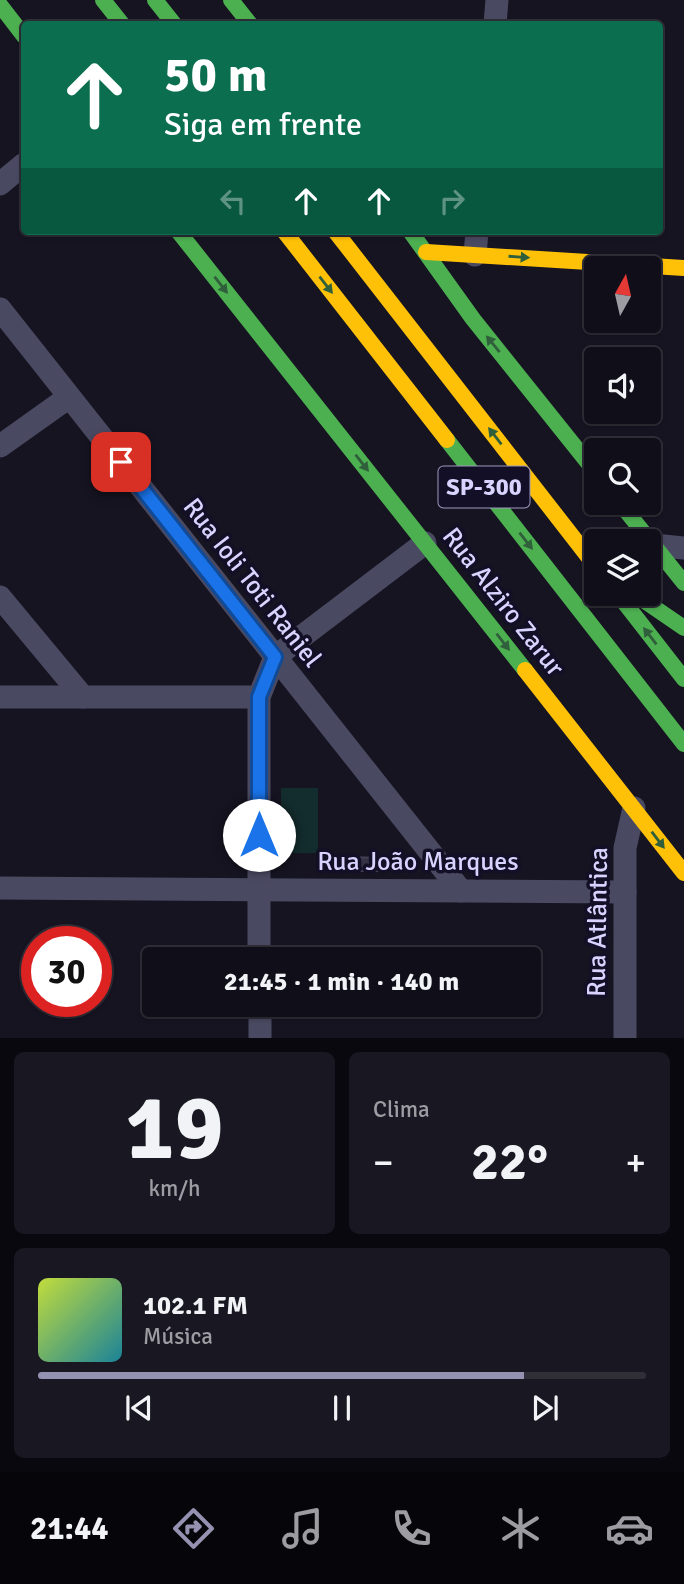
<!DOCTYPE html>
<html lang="pt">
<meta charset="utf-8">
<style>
:root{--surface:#100f19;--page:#191822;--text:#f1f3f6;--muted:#9c9ca2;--line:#302f38;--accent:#9591b1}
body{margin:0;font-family:Signika,sans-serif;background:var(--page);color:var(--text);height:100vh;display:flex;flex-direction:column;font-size:26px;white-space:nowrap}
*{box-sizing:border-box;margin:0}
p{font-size:23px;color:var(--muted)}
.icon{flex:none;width:38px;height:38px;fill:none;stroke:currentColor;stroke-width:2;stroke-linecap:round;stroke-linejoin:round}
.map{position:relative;height:1038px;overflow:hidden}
.side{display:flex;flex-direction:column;gap:14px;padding:14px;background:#09080e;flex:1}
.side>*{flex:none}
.top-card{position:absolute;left:21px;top:21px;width:642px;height:214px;border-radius:7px;box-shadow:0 2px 5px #0004,0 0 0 2px var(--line);background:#0b6e4f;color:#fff;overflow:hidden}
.needle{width:46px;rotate:8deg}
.buttons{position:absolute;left:584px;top:256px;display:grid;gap:14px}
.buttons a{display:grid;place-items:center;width:77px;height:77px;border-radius:7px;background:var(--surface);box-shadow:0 2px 5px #0004,0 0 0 2px var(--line);font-size:35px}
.speed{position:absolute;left:21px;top:926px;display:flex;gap:14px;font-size:35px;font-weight:700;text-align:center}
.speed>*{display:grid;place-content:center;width:91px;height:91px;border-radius:50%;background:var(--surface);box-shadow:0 2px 5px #0004,0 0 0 2px var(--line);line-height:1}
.speed .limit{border:10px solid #d22;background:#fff;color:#111}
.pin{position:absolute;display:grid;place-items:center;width:60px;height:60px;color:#fff;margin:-30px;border-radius:14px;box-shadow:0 4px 10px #0006}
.me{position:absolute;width:77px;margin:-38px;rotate:0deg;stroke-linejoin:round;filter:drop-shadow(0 0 5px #0008)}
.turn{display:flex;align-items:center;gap:24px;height:147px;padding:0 28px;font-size:32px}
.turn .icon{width:91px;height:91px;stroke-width:2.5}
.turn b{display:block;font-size:49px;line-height:60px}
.lanes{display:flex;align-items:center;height:66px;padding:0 28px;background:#0003;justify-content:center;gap:35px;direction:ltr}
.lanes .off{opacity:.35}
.big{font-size:52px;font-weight:700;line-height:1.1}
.side .widget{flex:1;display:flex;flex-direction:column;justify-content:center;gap:10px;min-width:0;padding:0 24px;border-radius:10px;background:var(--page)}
.side .dial{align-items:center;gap:0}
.dial b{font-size:91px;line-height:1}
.song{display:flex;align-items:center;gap:21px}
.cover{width:84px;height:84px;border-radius:10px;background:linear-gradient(135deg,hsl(70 70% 55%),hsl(190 70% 35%))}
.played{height:7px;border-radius:4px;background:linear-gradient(90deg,var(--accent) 80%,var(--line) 80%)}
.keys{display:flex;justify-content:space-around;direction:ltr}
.heat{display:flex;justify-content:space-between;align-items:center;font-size:38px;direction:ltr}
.side .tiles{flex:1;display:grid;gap:14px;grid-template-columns:1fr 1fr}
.widget:last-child{grid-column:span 2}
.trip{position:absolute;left:142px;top:947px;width:399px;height:70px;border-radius:7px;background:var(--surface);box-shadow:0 2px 5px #0004,0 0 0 2px var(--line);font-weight:700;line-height:70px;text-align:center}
.dock{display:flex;height:112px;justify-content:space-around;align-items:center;background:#06060a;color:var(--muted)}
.dock .icon{width:49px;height:49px}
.dock .current{color:var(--accent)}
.dock b{font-size:32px;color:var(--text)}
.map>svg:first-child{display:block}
</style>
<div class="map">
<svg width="684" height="1038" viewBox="0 0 684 1038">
<rect width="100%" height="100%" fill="#161421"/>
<!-- green -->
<rect fill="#132c2d" x="281" y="788" width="37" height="65"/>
<!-- building -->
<path fill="#343243" stroke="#433f54" stroke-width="2" d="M341,857l47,1v13h-47z"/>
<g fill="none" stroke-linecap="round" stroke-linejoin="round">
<!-- street -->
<g stroke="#4a4962" stroke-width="23">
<path d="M495,24l2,-24"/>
<path d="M0,184l24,-20"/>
<path d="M475,255l2,-24"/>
<path d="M0,309l461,582"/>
<path d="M0,446l69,-49"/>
<path d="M654,545l30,3"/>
<path d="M0,597l83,100"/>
<path d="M0,697h259"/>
<path d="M0,888l625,4"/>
<path d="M259,959v-262l16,-40 150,-114"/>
<path d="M260,1004v34"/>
<path d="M625,1038v-190l9,-40"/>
</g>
<!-- fast -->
<g stroke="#4caf50" stroke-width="16">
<path d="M103,0l19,24"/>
<path d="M155,0l19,24"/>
<path d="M231,0l19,24"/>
<path d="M0,5l24,31"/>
<path d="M178,231l347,439"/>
<path d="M410,231l63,88 124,155"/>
<path d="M447,440l237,304"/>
<path d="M619,502l65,81"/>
<path d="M617,593l67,86"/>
<path d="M633,593l51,35"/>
</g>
<!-- slow -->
<g stroke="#ffc107" stroke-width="16">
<path d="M284,231l163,209"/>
<path d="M335,231l262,337"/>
<path d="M426,252l258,16"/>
<path d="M525,670l159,203"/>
</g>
</g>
<!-- one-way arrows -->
<defs><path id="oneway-solid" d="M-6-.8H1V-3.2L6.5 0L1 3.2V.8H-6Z" transform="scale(1.75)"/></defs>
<g fill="#305f3b">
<use href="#oneway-solid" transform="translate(519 257) rotate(4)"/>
<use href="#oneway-solid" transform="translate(221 285) rotate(52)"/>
<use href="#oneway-solid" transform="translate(326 285) rotate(52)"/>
<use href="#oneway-solid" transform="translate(493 344) rotate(-129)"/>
<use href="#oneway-solid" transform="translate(495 436) rotate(-128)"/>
<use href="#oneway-solid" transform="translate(362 463) rotate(52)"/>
<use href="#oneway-solid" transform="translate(526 541) rotate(52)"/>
<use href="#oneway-solid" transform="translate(650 636) rotate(-128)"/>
<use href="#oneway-solid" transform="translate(503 642) rotate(52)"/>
<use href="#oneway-solid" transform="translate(658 840) rotate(53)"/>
</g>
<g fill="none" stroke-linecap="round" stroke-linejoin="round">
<defs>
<path id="route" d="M121,462l154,195 -16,40v138"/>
</defs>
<!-- route casing -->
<use href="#route" stroke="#114b97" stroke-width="18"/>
<!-- route -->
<use href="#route" stroke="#1a73e8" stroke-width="12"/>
</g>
<g text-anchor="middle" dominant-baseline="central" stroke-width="7" stroke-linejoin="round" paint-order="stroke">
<!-- shield labels -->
<rect fill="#130f26" stroke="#9e99be" stroke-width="2" x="438.5" y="466.5" width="91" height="41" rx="5"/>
<g font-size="24" font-weight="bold" fill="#d9d4ff">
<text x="484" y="487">SP-300</text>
</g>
<!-- street labels -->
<g font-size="26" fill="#d9d4ff" stroke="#130f26">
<text transform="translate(252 583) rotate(52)">Rua Ioli Toti Raniel</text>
<text transform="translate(503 602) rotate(52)">Rua Alziro Zarur</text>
<text x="418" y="862">Rua João Marques</text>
<text transform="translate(598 922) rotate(-89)">Rua Atlântica</text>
</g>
</g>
</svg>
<div class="buttons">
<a><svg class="needle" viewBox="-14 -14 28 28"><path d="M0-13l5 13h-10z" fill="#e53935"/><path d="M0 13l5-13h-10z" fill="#9c9ca2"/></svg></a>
<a><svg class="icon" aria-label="sound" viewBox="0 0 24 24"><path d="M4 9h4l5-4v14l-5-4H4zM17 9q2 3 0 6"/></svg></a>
<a><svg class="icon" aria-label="search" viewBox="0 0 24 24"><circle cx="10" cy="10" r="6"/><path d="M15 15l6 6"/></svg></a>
<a><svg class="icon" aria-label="layers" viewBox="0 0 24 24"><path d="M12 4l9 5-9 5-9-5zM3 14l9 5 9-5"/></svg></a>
</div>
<div class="speed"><div class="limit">30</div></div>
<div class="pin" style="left:121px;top:462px;background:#d93025"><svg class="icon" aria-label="arrive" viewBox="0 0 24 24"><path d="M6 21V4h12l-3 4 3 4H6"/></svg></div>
<svg class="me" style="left:259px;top:835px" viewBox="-20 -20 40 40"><circle r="19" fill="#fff"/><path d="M0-13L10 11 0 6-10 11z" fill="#1a73e8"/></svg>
<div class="trip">21:45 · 1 min · 140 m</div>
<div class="top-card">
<div class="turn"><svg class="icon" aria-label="ahead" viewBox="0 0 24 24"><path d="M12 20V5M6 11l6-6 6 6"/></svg><div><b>50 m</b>Siga em frente</div></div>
<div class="lanes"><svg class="icon off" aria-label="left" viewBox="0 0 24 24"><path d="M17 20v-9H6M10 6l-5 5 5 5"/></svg><svg class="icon" aria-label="ahead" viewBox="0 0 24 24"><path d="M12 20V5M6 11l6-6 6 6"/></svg><svg class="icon" aria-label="ahead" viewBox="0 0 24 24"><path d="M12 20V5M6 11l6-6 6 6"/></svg><svg class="icon off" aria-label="right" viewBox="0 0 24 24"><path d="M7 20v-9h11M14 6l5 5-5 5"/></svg></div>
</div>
</div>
<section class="side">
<div class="tiles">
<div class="widget dial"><b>19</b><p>km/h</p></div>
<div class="widget"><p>Clima</p>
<div class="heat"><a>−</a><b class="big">22°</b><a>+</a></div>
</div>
<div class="widget">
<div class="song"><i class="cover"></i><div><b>102.1 FM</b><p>Música</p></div></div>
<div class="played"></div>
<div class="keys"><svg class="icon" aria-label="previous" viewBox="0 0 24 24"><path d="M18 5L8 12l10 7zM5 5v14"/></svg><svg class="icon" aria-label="pause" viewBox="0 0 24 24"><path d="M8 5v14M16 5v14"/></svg><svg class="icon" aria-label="next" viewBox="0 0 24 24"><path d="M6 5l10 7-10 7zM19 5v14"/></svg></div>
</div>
</div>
</section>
<nav class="dock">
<b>21:44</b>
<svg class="icon current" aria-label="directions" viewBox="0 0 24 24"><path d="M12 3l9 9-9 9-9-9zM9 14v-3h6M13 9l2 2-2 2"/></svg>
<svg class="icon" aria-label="music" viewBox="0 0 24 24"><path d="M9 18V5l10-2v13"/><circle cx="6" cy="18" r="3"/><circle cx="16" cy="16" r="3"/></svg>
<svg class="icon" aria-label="phone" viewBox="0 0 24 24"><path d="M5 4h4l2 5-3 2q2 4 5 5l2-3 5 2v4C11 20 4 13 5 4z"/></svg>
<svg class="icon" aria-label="climate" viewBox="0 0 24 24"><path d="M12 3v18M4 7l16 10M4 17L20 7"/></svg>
<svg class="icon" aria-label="car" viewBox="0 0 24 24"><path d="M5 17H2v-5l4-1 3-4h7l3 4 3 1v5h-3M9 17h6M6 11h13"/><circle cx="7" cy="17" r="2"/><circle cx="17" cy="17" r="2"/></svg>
</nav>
